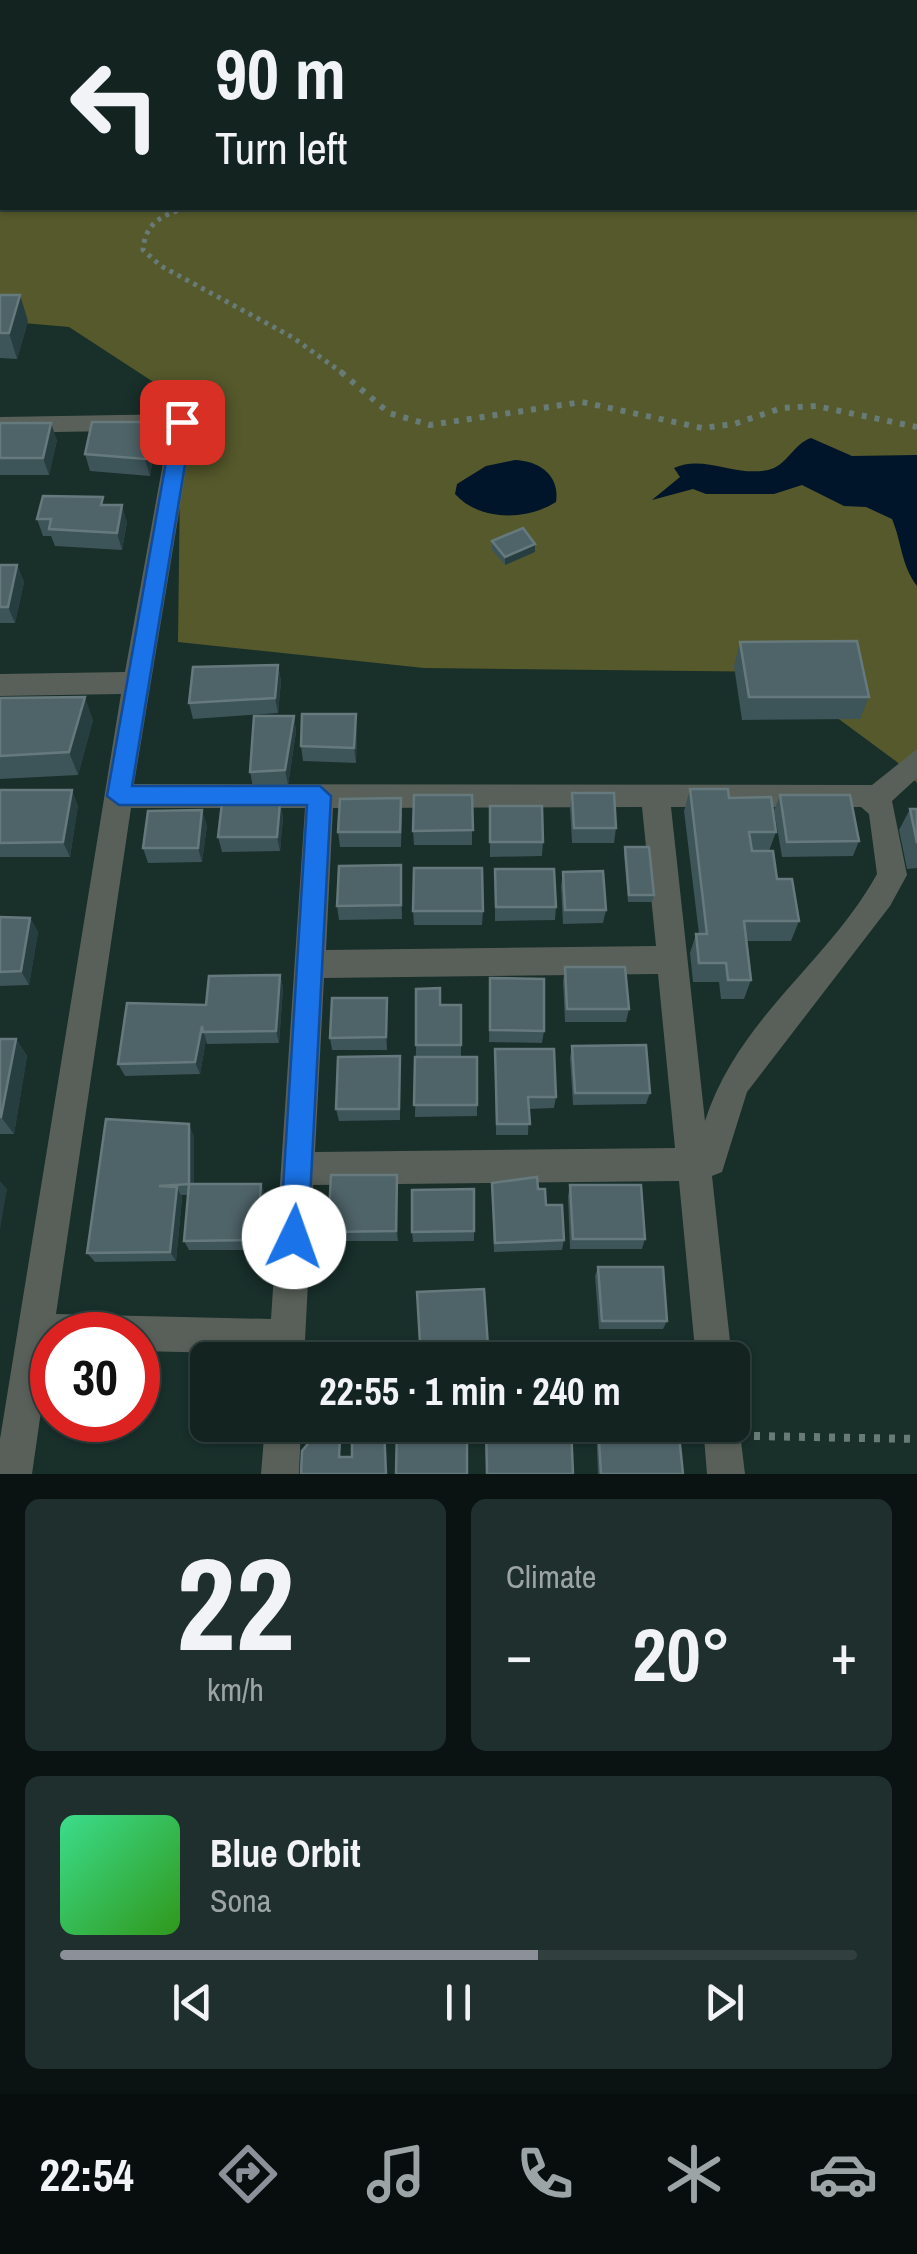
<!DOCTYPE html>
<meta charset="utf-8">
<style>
:root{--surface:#122320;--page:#1f2f2d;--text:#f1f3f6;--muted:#9ca4a5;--line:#31403e;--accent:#8c9099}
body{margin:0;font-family:"Archivo Narrow",sans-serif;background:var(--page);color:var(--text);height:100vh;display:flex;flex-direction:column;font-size:38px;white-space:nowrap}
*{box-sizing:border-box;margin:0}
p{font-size:32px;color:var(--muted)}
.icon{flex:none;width:55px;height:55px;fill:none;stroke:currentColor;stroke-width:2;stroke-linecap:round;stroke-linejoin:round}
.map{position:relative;height:1474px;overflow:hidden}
.details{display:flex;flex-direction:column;gap:25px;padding:25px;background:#0a1312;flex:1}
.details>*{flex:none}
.guide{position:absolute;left:0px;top:0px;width:918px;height:210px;box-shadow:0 2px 8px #0004,0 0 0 2px var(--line);background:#122320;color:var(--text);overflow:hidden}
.speed{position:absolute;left:30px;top:1312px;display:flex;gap:20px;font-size:50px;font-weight:700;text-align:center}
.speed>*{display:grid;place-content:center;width:130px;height:130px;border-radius:50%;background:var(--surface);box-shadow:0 2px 8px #0004,0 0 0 2px var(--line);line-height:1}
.speed .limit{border:15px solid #d22;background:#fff;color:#111}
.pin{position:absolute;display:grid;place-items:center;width:85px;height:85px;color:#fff;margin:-42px;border-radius:20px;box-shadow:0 5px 15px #0006}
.me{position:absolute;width:110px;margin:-55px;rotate:3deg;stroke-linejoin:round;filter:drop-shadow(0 0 8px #0008)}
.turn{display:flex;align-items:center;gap:35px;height:210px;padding:0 50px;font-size:45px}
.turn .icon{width:130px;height:130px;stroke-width:2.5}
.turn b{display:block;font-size:70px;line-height:85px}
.big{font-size:75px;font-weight:700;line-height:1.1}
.details .tile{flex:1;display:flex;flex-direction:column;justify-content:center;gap:15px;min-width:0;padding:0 35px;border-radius:15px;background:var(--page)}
.details .dial{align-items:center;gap:0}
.dial b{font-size:130px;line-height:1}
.song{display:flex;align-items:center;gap:30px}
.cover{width:120px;height:120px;border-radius:15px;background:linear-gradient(135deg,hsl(150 70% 55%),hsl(110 70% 35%))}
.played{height:10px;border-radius:5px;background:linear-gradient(90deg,var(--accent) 60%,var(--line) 60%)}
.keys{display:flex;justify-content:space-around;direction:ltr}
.heat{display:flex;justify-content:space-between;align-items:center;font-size:55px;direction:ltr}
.details .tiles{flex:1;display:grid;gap:25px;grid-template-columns:1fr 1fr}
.tile:last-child{grid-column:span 2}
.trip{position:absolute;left:190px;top:1342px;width:560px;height:100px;border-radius:15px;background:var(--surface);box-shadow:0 2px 8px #0004,0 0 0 2px var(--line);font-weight:700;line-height:100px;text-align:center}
.tab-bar{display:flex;height:160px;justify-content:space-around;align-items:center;background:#070e0d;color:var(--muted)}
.tab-bar .icon{width:70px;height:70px}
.tab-bar .current{color:var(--accent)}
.tab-bar b{font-size:45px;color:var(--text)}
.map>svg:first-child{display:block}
</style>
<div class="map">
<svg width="917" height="1474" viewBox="0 0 917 1474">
<rect width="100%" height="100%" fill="#182f2a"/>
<!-- forest -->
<path fill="#55592b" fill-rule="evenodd" d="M0,0h917v783l-20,-21 -122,-90 -351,-4 -246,-26 3,-242 -112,-73 -69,-6zM2,2h913v206h-913z"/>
<!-- water -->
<g fill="#00152a">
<path d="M811,438l41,18 65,-1v131c-16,-21 -15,-43 -25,-67l-26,-12 -22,-1 -42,-21 -28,9h-68l-13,-5 -41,11 28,-23 -6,-9c29,-14 61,9 94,2 19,-4 25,-26 43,-32z"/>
<path d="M515,460c25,1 45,16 41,42 -30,19 -77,19 -101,-8l2,-10 29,-18z"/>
</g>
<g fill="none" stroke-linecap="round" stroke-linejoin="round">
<!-- path-far2 -->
<path stroke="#687b77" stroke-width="5" stroke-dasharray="4 5" stroke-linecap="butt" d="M186,208c-24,7 -41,15 -43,42l18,16 131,71 52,37"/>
<!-- path-far1 -->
<path stroke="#687b77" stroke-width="6" stroke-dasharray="5 8" stroke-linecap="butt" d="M341,372l48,41 41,12 152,-23 120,26 32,-4 48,-16 34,-2 101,21"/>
<!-- path -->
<path stroke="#687b77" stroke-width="8" stroke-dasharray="6 9" stroke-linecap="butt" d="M754,1436l163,3"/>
<!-- minor -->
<g fill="#596059" fill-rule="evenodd">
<path d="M182,414l12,8 -60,362 738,1 45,-36v29l-25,23 15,74 -17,31 -143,186 -25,80 -10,4 20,184h-36l-17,-179 -366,4 -9,175h-36v-6l-130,-3v-16h-86l-20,139h-32v-35l121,-745 -121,2v-22l125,-2 44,-242 -169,3v-16zM642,807l14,139 -330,4 7,-142zM671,807h190l8,7 8,60c-50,90 -139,144 -172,247zM131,808h174l-34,511 -215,-5zM658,974l17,174 -360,4 9,-174z"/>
<path d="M732,1411l7,14 6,49h-38l-4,-49h29z"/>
<path d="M265,1425h36l-2,49h-38z"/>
</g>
</g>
<!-- wall -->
<g fill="#3d5459">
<path d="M0,295h20l8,26 -11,38 -17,-1z"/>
<path d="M0,423l57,17 -8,35h-49z"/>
<path d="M156,439l-6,37 -60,-5 -5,-17z"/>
<path d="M105,505l22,17 -5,28 -67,-4 -4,-10h-8l-6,-17z"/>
<path d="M492,541l43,3v8l-30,13 -13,-15z"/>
<path d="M0,565h17l7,17 -9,41h-15z"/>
<path d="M740,642l129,55 -9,22 -118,1 -8,-54z"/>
<path d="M278,665l3,16 -3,32 -85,6 -4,-16z"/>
<path d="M0,698l93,22 -15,55 -78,4z"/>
<path d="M294,716l2,16 -8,53 -35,2 -3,-15z"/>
<path d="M357,729l-1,34 -53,-2 -2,-15z"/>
<path d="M690,789l39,9 47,34 -7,19 8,28 22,42 -8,20h-45l5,39 -7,19h-23l-2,-17h-26l-3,-29 6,-19h3l-15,-123z"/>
<path d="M0,790l78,15 -8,52h-70z"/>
<path d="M572,793l44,35 -2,15h-42l-2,-35z"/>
<path d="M472,795v50h-58l-1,-14z"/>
<path d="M780,795l79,46 -6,15 -71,1 -8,-47z"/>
<path d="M280,803l3,15 -3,33 -58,1 -4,-15z"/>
<path d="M490,806l53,36 -1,14 -52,1z"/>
<path d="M910,809h7v59l-10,1 -8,-39z"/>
<path d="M402,813l-1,34h-61l-2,-15z"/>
<path d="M207,825l-5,37 -54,1 -5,-15z"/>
<path d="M625,847l29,48 -2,7h-24l-4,-48z"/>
<path d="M401,865l1,54 -63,1 -2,-14z"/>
<path d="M495,869l61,38 -1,13 -60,1z"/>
<path d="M563,872l43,38 -3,13 -40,1 -2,-38z"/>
<path d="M413,911h70l-1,14h-68z"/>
<path d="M0,917l30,1 8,14 -9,53 -29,1z"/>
<path d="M565,967l64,42 -3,13h-61l-2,-41z"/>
<path d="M280,975l3,13 -4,55 -72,1 -1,-4 -6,34 -75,2 -7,-12 88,-59z"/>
<path d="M490,978l54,53 -2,12 -53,-1z"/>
<path d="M387,998v52h-55l-2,-12z"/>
<path d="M440,1005h21v52h16v59l-62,1 1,-72z"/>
<path d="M0,1039h16l11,17 -13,78h-14z"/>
<path d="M572,1046l78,47 -4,11 -73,1 -3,-47z"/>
<path d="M495,1049l61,48 -2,11 -25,1 -1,26h-32z"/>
<path d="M400,1056v64l-61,1 -3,-12z"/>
<path d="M194,1136v48h67l4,10 -4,56h-72l-5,-9 4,-46h-7l1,3 -6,63 -81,1 -8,-9z"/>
<path d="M397,1175l1,66h-67l-3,-9z"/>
<path d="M492,1183l46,6 26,51 -2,10 -68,2z"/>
<path d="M570,1185l75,54 -3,10h-72l-2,-53z"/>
<path d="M474,1189v52l-61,1 -1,-10z"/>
<path d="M598,1267l69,54 -4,8h-64l-4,-53z"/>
<path d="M596,1425h82l5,49h-85z"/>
</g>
<!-- shaded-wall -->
<g fill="#273e40">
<path d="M20,295l8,26 -11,38 -8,-26z"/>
<path d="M152,422l4,17 -6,37 -5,-17z"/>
<path d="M51,423l6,17 -8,35 -6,-17z"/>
<path d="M122,505l5,17 -5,28 -5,-17z"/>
<path d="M535,544v8l-30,13v-8z"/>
<path d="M17,565l7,17 -9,41 -7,-16z"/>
<path d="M278,665l3,16 -3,32 -3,-15z"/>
<path d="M85,697l8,23 -15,55 -9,-23z"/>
<path d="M356,714l1,15 -1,34 -2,-15z"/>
<path d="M294,716l2,16 -8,53 -3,-15z"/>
<path d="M72,790l6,15 -8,52 -7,-15z"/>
<path d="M280,803l3,15 -3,33 -3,-14z"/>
<path d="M202,810l5,15 -5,37 -4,-14z"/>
<path d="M30,918l8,14 -9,53 -8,-14z"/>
<path d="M280,975l3,13 -4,55 -3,-12z"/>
<path d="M387,998l1,13 -1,39 -1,-13z"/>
<path d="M202,1026l4,14 -6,34 -5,-12z"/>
<path d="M16,1039l11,17 -13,78 -13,-17z"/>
<path d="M189,1124l5,12v59l-5,-11z"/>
<path d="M397,1175l1,11v55l-2,-10z"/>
<path d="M0,1181l7,8 -7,41z"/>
<path d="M261,1184l4,10 -4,56 -4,-10z"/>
<path d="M177,1187l5,11 -6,63 -6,-9z"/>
</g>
<!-- building -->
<g fill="#4f6469" stroke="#667a7d" stroke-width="2.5">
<path d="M0,295h20l-11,38h-9z"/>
<path d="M92,422h60l-7,37 -60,-5z"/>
<path d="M0,423h51l-8,35h-43z"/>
<path d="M43,496l60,1 -2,8h21l-5,28 -68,-4 2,-10h-14z"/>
<path d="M523,528l12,16 -30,13 -13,-16z"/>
<path d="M0,565h17l-9,42h-8z"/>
<path d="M857,641l12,56h-120l-9,-55z"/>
<path d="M278,665l-3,33 -86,5 4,-36z"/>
<path d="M85,697l-16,55 -69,4v-58z"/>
<path d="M302,714h54l-2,34 -53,-2z"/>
<path d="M254,716h40l-9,54 -35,2z"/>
<path d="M690,789h38l1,9 42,-1 5,35h-27l3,19h21l4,28h15l7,42h-55l7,59h-23l-2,-17h-27l-3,-29h11z"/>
<path d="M0,790h72l-9,52 -63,1z"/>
<path d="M572,793h42l2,35h-42z"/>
<path d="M414,795h58l1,35 -60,1z"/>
<path d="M780,795h70l9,46 -72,1z"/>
<path d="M401,798l-1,34h-62l2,-33z"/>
<path d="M222,803h58l-3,34h-59z"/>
<path d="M490,806h52l1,36h-53z"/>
<path d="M910,809h7v34z"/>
<path d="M202,810l-4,38h-55l5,-37z"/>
<path d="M625,847h24l5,48h-25z"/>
<path d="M401,865v40l-64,1 2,-40z"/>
<path d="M414,868h68l1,43h-70z"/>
<path d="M495,869h59l2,38h-60z"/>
<path d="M603,871l3,39h-41l-2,-38z"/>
<path d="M0,917l30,1 -9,53 -21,1z"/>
<path d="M565,967h60l4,42h-62z"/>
<path d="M280,975l-4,56 -73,1 -1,-6 -7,36 -77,2 9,-61 79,2 3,-29z"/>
<path d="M490,978l54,1v52l-54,-1z"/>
<path d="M440,988v17h21v40h-45v-56z"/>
<path d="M332,998h55l-1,39 -56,1z"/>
<path d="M0,1039h16l-15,78h-1z"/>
<path d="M646,1045l4,48h-75l-3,-47z"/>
<path d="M495,1049h59l2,48h-28l2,27h-33z"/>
<path d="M400,1056l-1,53h-63l2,-52z"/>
<path d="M415,1057h62v48h-63z"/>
<path d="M106,1119l83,5v60h72l-4,56 -73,1 5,-57 -30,2 18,1 -7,65 -83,1z"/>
<path d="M331,1175h66l-1,56 -68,1z"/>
<path d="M537,1177l1,12h7l1,16h16l2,35 -69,3 -3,-60z"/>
<path d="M570,1185h71l4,54h-72z"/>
<path d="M474,1189v42l-62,1v-42z"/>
<path d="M598,1267h65l4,54h-65z"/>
<path d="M484,1289l5,71h-68l-4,-68z"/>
<path d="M397,1425h70v49h-71z"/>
<path d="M598,1425h80l5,49h-82z"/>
<path d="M571,1426l2,48h-86l-1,-47z"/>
<path d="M384,1427l2,47h-85l1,-23 9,-11 29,-1 -1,18h13v-29z"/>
</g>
<!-- route -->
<path fill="#1a73e8" stroke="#114b97" stroke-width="2.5" d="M182,415l10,7 -60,364h188l11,10 -23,441 -4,10 -10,4 -10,-4 -4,-10 27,-432h-188l-12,-9 66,-374z"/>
</svg>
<div class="speed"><div class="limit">30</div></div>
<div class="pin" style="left:182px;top:422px;background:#d93025"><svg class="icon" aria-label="arrive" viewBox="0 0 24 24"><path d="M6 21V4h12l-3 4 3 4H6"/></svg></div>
<svg class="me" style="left:294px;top:1237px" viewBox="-20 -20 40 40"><circle r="19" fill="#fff"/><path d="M0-13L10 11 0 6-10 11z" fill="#1a73e8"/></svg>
<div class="trip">22:55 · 1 min · 240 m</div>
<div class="guide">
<div class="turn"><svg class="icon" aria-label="left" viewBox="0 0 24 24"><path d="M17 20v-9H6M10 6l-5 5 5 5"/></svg><div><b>90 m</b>Turn left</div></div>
</div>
</div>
<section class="details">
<div class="tiles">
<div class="tile dial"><b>22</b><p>km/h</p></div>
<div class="tile"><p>Climate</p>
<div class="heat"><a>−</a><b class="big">20°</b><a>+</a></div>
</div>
<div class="tile">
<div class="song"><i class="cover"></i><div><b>Blue Orbit</b><p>Sona</p></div></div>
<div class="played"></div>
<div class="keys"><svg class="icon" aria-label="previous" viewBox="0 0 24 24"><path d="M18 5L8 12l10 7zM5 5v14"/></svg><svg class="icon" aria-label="pause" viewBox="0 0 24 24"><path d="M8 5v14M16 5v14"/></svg><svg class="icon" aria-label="next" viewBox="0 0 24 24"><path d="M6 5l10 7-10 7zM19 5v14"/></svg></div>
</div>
</div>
</section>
<nav class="tab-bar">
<b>22:54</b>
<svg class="icon current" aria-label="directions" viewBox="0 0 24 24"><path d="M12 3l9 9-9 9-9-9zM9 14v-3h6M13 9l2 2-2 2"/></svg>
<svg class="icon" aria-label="music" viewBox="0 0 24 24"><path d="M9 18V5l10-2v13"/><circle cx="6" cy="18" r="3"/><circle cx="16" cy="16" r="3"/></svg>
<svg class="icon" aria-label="phone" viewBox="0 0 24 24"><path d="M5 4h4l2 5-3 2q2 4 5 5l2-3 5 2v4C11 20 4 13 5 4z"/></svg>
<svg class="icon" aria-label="climate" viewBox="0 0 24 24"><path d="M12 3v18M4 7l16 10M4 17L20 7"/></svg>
<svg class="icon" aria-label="car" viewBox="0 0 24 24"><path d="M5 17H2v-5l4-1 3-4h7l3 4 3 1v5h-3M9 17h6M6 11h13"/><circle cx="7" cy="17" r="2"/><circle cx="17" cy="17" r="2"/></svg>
</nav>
